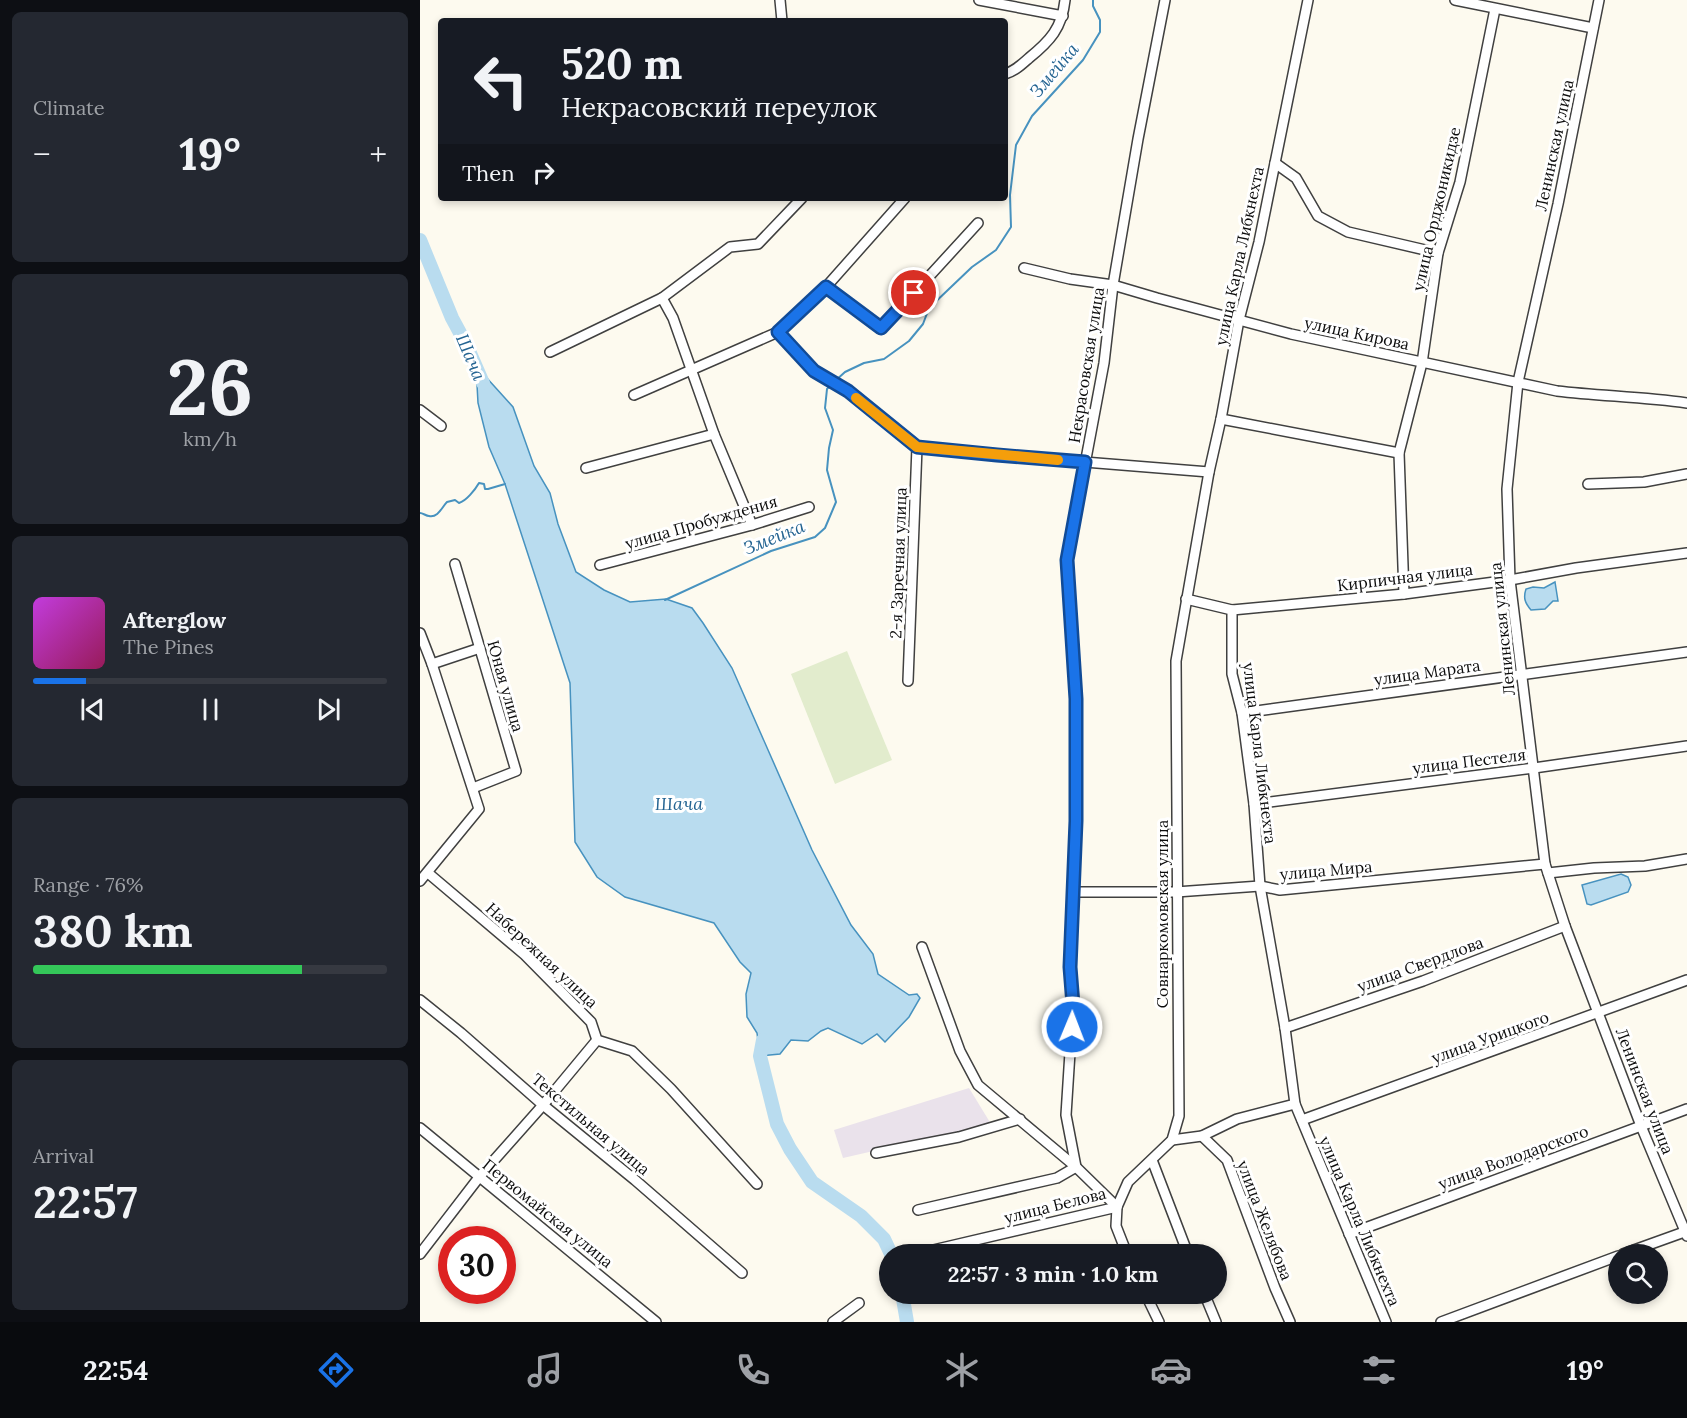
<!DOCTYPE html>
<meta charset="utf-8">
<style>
:root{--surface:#171b24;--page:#242831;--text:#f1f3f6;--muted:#9ea1a6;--line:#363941;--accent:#1a73e8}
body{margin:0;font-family:Lora,serif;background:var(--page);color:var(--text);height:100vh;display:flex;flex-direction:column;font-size:22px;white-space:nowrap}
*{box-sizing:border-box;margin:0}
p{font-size:20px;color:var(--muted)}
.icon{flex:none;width:33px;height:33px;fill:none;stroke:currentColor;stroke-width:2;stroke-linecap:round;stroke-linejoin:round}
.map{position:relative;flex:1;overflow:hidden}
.side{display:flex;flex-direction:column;gap:12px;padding:12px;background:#0d0f14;width:420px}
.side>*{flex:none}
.top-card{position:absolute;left:18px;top:18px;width:570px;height:183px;border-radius:6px;box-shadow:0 3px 9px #0003;background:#171b24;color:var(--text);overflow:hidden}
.controls{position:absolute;left:1188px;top:1244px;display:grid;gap:12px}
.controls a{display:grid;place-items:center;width:60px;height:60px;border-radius:50%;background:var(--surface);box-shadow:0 3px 9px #0003;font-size:30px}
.speed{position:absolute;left:18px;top:1226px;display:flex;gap:12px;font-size:30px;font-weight:700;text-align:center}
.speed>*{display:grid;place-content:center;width:78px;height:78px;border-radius:50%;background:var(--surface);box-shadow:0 3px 9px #0003;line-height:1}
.speed .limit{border:9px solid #d22;background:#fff;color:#111}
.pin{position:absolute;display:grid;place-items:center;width:51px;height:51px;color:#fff;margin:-26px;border:3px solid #fff;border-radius:50%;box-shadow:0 2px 6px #0007}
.me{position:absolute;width:66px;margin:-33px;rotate:1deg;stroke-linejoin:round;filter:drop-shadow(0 0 4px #0008)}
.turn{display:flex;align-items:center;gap:21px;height:126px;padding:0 24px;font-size:27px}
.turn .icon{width:78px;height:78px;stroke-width:2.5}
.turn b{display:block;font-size:42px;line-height:51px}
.then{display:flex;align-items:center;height:57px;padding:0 24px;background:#0003;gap:12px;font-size:22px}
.big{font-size:45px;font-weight:800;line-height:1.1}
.side .tile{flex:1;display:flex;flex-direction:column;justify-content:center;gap:9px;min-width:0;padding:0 21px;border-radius:9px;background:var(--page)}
.side .dial{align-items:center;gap:0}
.dial b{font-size:78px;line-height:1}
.song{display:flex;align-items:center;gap:18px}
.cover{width:72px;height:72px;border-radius:9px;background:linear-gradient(135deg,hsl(290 70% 55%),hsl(330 70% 35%))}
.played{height:6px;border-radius:3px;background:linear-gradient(90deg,var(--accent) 15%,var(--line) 15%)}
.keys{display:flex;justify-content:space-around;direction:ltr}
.heat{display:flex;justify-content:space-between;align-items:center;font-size:33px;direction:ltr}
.charge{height:9px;border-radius:4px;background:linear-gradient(90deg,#34c759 76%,var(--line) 0)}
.trip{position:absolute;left:459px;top:1244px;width:348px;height:60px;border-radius:30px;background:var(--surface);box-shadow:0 3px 9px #0003;font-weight:800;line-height:60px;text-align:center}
.menu{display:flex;height:96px;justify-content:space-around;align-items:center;background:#090b0e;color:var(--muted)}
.menu .icon{width:42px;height:42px}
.menu .current{color:var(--accent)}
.menu b{font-size:27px;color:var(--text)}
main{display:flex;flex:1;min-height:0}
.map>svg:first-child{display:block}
</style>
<main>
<section class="side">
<div class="tile"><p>Climate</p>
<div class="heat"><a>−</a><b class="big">19°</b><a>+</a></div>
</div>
<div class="tile dial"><b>26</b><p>km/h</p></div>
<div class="tile">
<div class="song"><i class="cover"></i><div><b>Afterglow</b><p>The Pines</p></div></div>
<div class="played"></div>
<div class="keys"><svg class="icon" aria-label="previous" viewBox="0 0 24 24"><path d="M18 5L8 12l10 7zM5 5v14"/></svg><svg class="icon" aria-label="pause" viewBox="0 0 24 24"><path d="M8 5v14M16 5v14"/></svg><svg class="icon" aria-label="next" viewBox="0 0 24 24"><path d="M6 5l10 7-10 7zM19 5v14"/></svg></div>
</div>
<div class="tile"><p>Range · 76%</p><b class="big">380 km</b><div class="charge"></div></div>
<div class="tile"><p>Arrival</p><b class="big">22:57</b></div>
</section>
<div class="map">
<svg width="1267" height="1322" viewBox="0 0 1267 1322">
<rect width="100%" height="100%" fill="#fdfaef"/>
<!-- industrial -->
<path fill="#eae2eb" d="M549,1088l22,36 -148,34 -9,-28z"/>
<!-- pitch -->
<path fill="#e2eccd" d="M427,651l45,109 -57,24 -44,-110z"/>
<!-- water -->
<g fill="#b9dcef" stroke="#4792bf" stroke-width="1.5">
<path d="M56,366l37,41 21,59 16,27 8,31 18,48 28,18 26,12 36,-3 26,9 11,15 29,45 80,182 39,75 22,29 5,20 31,21 8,-1 3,4 -11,19 -24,25 -8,-8 -15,10 -34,-16 -7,3 -13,10 -17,-1 -11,14 -20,2 -3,-23 -10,-16 -1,-23 5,-21 -11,-11 -26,-39 -89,-26 -28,-20 -22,-35 -5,-159 -65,-199 -16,-37 -11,-44z"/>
<path d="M1135,582l3,19h-5l-8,8 -14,1c-6,-7 -8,-12 -5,-21l7,-2 11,1z"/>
<path d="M1201,874l7,3 3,8 -3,7 -37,13 -4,-1 -5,-19z"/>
</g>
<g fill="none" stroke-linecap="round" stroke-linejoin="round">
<!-- stream -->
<g stroke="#4792bf" stroke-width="2">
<path d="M415,381l10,-9 19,-9 20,-4 25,-18 14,-17 6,-16 43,-41 24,-17 15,-23 -1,-32 6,-50 16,-29 51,-56 17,-28v-12l-7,-14v-6"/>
<path d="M0,513c3,0 6,3 9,3 9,2 13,-9 18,-14l8,-2 4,3c7,-2 16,-13 20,-20l5,1 1,5h3l17,-5"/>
<path d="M245,600l106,-49 44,-14 10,-9 11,-26 -9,-32 2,-22 4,-18 -8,-22 2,-19 4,-4"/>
</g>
<!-- river -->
<g stroke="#b9dcef" stroke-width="14">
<path d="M0,240l32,78 14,26 17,39"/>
<path d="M343,1040l-3,16 17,68 13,25 22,33 49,34 23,23 7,15"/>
<path d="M482,1293l5,29"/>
</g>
<defs>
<g id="minor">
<path d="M360,0l2,21"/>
<path d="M559,0l84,16"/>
<path d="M1035,0l138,28"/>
<path d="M1179,0l-41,204 -40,178 -11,107 3,91 35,284 20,62 76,200 46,110"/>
<path d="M585,74c10,-3 16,-9 24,-16 21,-17 33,-30 36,-58"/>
<path d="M855,163l21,15 22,38 30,16 90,21"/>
<path d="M604,268l46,11 43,6 44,13 134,36 266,57c43,5 87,6 130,12"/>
<path d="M406,287l55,42 97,-106"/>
<path d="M242,298l11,20 41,116 38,91"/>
<path d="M358,332l36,39 34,20 69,56 80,8 212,17"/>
<path d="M130,352l112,-54 68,-51 28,-3 44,-46"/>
<path d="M214,395l144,-63 48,-45 79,-89"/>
<path d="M0,410l21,16"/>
<path d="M801,419l178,34"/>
<path d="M166,468l128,-34"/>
<path d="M1168,484l56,-2 43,-8"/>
<path d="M35,564l61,207 -43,17"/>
<path d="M180,565l152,-40 57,-18"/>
<path d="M984,594l-5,-141 23,-90 16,-110 22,-71 35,-173"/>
<path d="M766,599l46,11v64l10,39 12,91 6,82 25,142 10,76 91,218"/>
<path d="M812,610l172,-16 106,-14 66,-12 111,-15"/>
<path d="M0,633l12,31 47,145 -59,72"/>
<path d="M12,664l48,-16"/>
<path d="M488,681l9,-234"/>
<path d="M822,713l445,-61"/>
<path d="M834,804l280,-36 153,-22"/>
<path d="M8,873l97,82 66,67 6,18 35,11 39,38 86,95"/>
<path d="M1128,873l46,-5 51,-2 42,-7"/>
<path d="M654,892h102l84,-6 20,4 265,-26"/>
<path d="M502,947l38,104 18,34 98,82 41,40"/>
<path d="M0,1000l41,33 82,72 92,75 107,93"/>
<path d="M865,1028l138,-47 142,-55"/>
<path d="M882,1120l385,-140"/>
<path d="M0,1128l236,194"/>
<path d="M782,1136l25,24 48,128 15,34"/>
<path d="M752,1140l30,-4 35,-17 58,-15"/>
<path d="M456,1153l83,-16 61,-18"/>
<path d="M732,1160l36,94"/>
<path d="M498,1210l139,-32 19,-11 -10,-52 7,-110 -3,-38 6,-146v-122l-9,-139 37,-197 9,-78 25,-146 27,-139"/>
<path d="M929,1234l338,-125"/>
<path d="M509,1251l188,-44"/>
<path d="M0,1254l60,-78 63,-71 54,-65"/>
<path d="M707,1254l-11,-28 1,-19 11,-25 44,-42 7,-24 -3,-455 33,-189 12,-53 18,-99 20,-78 49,-242"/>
<path d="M1203,1254l64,-23"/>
<path d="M725,1293l14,29"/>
<path d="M784,1293l12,29"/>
<path d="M413,1322l26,-19"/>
<path d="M1021,1322l177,-66"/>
</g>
</defs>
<!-- minor casing -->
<use href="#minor" stroke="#404040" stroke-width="12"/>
<!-- minor -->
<use href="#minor" stroke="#fff" stroke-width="9"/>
</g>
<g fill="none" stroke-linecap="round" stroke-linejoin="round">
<defs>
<path id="route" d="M494,293l-33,35 -55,-41 -48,45 36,39 34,20 69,56 80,8 88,7 -18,98 9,139v122l-6,146 3,38 -1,22"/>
</defs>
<!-- route casing -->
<use href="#route" stroke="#114b97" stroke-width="15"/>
<!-- route -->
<use href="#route" stroke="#1a73e8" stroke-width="10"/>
<!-- slow -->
<path stroke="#f59e0b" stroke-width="10" d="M436,398l61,49 141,13"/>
</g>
<g text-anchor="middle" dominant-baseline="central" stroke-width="6" stroke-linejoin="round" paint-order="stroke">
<!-- street labels -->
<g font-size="16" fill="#0d0d0d" stroke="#fff">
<text transform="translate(1134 145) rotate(-78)">Ленинская улица</text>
<text transform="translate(1016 209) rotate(-77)">улица Орджоникидзе</text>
<text transform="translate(819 256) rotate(-78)">улица Карла Либкнехта</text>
<text transform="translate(937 333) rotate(12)">улица Кирова</text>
<text transform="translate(666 365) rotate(-81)">Некрасовская улица</text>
<text transform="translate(281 522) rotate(-16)">улица Пробуждения</text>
<text transform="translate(478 563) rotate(-88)">2-я Заречная улица</text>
<text transform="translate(985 577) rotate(-7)">Кирпичная улица</text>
<text transform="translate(1082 629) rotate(-96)">Ленинская улица</text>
<text transform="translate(1007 672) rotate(-8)">улица Марата</text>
<text transform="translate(86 686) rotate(74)">Юная улица</text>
<text transform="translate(840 753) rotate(83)">улица Карла Либкнехта</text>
<text transform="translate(1049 761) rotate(-7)">улица Пестеля</text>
<text transform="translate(906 870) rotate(-5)">улица Мира</text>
<text transform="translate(742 914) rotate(-90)">Совнаркомовская улица</text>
<text transform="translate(122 955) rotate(43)">Набережная улица</text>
<text transform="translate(1000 964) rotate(-20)">улица Свердлова</text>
<text transform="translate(1070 1037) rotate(-20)">улица Урицкого</text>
<text transform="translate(1225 1091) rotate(69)">Ленинская улица</text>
<text transform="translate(171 1124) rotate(40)">Текстильная улица</text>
<text transform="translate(1093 1157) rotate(-20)">улица Володарского</text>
<text transform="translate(635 1205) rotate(-14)">улица Белова</text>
<text transform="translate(128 1213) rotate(39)">Первомайская улица</text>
<text transform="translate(845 1220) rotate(69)">улица Желябова</text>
<text transform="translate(940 1221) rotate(67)">улица Карла Либкнехта</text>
</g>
<!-- water labels -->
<g font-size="18" font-style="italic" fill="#246492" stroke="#fff">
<text transform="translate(634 70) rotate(-50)">Змейка</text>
<text transform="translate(51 357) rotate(67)">Шача</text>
<text transform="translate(354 537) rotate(-22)">Змейка</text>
<text x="259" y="803">Шача</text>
</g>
</g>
</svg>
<div class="controls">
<a><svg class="icon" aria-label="search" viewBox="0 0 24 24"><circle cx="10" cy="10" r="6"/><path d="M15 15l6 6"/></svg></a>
</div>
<div class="speed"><div class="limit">30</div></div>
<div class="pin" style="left:494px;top:293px;background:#d93025"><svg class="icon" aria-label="arrive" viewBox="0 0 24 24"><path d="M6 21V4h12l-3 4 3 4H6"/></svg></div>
<svg class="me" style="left:652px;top:1027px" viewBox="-20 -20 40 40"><circle r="17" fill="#1a73e8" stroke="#fff" stroke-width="3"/><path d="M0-11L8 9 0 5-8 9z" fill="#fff"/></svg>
<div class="trip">22:57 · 3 min · 1.0 km</div>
<div class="top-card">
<div class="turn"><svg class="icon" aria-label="left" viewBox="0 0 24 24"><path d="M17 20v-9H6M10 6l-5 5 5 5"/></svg><div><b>520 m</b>Некрасовский переулок</div></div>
<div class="then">Then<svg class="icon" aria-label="right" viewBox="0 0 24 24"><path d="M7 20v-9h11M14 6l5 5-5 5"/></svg></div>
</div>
</div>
</main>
<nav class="menu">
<b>22:54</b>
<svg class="icon current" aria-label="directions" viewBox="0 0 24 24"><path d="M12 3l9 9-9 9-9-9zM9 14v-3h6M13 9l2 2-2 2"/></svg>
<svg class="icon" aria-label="music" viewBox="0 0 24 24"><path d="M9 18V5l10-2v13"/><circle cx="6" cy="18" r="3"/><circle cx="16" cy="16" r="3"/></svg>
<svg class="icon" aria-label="phone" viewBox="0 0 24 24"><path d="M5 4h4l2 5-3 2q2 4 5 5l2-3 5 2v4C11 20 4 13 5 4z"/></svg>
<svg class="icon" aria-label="climate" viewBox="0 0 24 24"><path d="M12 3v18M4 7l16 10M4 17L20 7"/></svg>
<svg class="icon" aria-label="car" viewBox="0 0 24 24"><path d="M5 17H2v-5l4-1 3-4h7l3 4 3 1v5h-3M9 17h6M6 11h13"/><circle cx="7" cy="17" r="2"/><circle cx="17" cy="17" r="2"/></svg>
<svg class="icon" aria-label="filters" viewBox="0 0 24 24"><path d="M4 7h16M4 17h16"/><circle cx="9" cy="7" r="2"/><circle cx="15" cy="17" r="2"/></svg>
<b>19°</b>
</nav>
